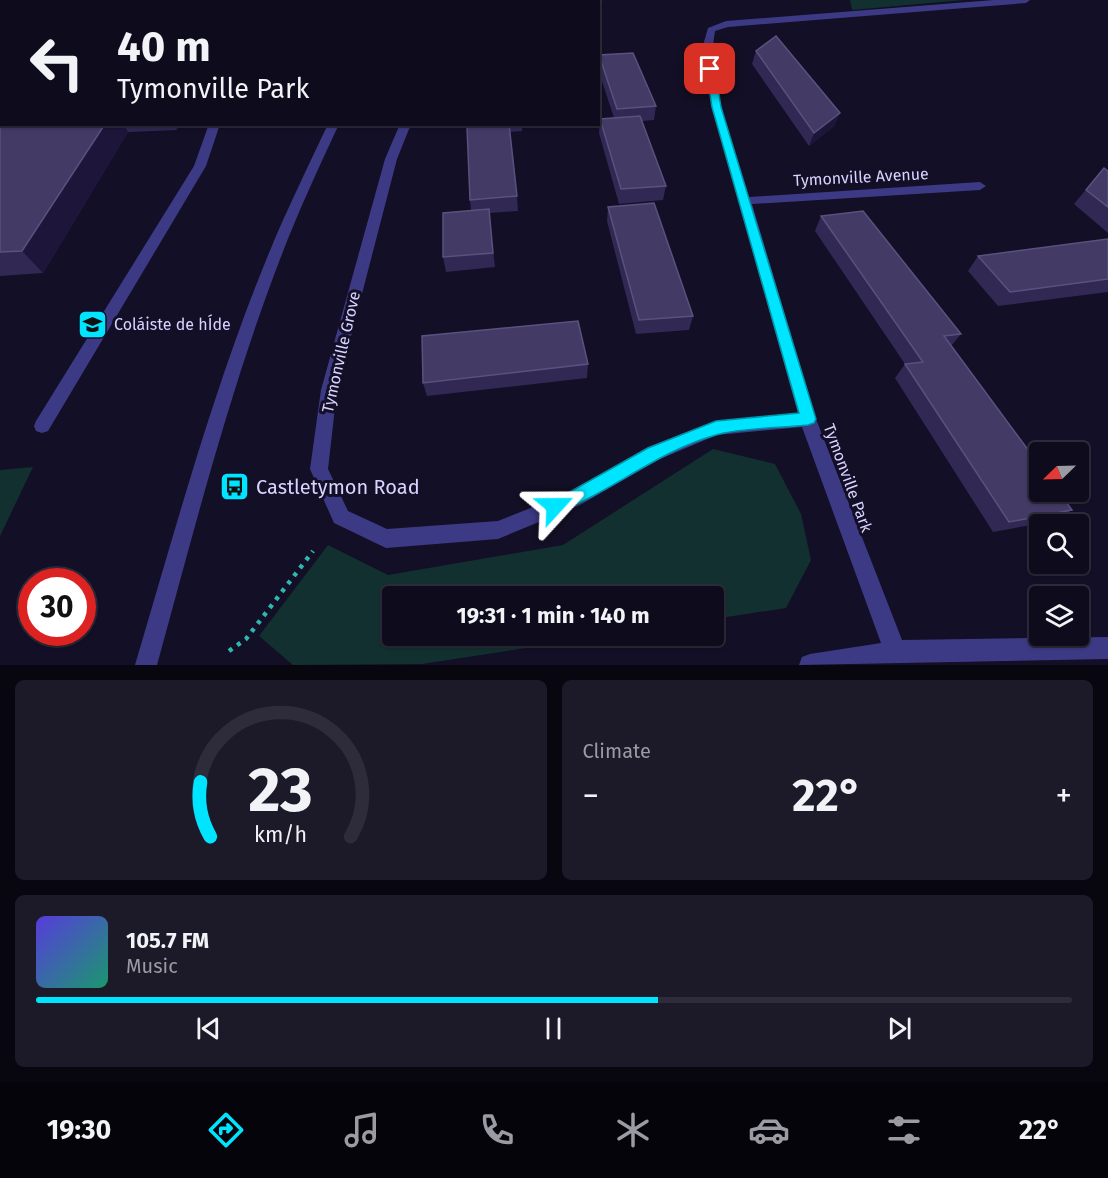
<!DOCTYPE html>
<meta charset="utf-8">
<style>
:root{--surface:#0e0b1c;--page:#1c1929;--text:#f1f3f6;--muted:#9b9ba3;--line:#2e2b3b;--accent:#00e5ff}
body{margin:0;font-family:"Fira Sans",sans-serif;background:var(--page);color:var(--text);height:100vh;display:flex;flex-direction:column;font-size:22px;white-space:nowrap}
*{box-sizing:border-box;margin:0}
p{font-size:20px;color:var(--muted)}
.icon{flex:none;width:33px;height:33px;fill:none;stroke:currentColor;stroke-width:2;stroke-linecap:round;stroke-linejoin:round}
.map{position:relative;height:665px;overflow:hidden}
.details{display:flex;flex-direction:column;gap:15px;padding:15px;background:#08060f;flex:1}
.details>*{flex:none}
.top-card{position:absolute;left:0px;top:0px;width:600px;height:126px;box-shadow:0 2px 4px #0004,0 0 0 2px var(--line);background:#0e0b1c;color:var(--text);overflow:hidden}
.needle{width:39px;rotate:247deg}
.controls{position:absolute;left:1029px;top:442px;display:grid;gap:12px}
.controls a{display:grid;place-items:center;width:60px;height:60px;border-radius:6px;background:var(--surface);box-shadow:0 2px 4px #0004,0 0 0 2px var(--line);font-size:30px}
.speed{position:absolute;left:18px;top:568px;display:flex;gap:12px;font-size:30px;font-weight:700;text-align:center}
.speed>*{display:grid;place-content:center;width:78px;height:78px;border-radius:50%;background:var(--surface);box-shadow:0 2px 4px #0004,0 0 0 2px var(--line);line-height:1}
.speed .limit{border:9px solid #d22;background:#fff;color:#111}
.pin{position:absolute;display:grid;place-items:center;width:51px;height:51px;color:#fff;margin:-26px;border-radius:12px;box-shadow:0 3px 9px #0006}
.me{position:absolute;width:66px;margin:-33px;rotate:66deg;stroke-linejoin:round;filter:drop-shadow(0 0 4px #0008)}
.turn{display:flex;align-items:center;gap:21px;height:126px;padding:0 18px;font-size:27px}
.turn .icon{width:78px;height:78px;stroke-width:2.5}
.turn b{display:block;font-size:42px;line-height:51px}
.big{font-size:45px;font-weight:700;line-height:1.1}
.details .tile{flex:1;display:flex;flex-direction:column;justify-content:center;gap:9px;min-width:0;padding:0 21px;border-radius:9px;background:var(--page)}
.details .dial{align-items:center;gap:0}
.dial svg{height:156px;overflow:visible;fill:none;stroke:var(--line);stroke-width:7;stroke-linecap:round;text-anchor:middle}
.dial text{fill:var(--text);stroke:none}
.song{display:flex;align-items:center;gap:18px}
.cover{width:72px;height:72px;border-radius:9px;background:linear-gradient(135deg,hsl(250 70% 55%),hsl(160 70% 35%))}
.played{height:6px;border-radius:3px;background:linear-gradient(90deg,var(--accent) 60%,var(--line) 60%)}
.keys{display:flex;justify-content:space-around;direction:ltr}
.heat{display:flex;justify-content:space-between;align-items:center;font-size:33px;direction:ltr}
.details .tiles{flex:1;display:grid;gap:15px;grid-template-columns:1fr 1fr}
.tile:last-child{grid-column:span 2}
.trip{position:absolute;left:382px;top:586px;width:342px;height:60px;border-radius:6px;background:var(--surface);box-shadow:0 2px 4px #0004,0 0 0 2px var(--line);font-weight:700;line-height:60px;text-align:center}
.tab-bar{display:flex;height:96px;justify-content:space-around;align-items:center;background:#06040b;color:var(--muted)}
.tab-bar .icon{width:42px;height:42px}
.tab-bar .current{color:var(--accent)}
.tab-bar b{font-size:27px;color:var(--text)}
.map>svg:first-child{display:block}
</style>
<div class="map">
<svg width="1108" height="665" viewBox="0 0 1108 665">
<rect width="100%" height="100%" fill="#130f26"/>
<!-- green -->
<g fill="#12302f">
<path d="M850,0h114l-112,10z"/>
<path d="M713,449l62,15 26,50 10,46 -25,48 -72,11v-22h-321v39h210l-181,28 -129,1 -34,-29 69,-91 60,30 175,-30z"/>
<path d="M33,467l-33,69v-66z"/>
</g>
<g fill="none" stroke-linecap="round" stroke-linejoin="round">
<!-- path -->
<path stroke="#2fb8b0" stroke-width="4.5" stroke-dasharray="4 6" stroke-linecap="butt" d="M229,651l17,-12 67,-88"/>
<!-- service -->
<g fill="#3d3a85" fill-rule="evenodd">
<path d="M169,0h8l-9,2z"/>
<path d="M590,0h8l-9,2z"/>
<path d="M209,124h11l-14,42 -158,265 -6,2 -6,-2 -2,-5 2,-5 158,-255z"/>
</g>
<!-- minor -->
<path fill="#3d3a85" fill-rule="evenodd" d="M994,0h36l-4,3 -298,24 -13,4c-9,47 20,120 34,166l231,-15 6,4 -6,4 -228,14 64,215 86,221 206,-3v22l-309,6 3,-8 8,-3 71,-11 -79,-216 -85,8 -57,24 -80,46 -82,34 -112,9 -52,-25 -24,-54 11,-79 64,-231 15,-35h11l-14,35 -60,231 -9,79 20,42 39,18 111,-8 70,-28 80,-46 68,-26 82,-8 -86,-306 -10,-58 6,-21 18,-7z"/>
<!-- tertiary -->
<g fill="#3d3a85" fill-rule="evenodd">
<path d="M409,0h8l-9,2z"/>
<path d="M328,124h11c-20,43 -40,86 -57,130 -52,134 -87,273 -125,411h-22c41,-138 79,-279 134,-412 18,-44 39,-86 59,-129z"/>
</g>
</g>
<!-- wall -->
<g fill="#312854">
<path d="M0,4h2v120h178l-3,6 -49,2 -85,141 -43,3z"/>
<path d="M756,51l84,62 -6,13 -25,20 -57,-82z"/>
<path d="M599,55l57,51 -2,14 -12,1 24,65 -3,14 -44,4 -20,-71 1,-14 14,-1 -16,-49z"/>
<path d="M481,124h58v3l-17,1v3l-13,1 8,64 1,15 -29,2 6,54 -49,5 -3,-15 28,-47 -1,-10z"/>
<path d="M1104,168l4,3v62l-34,-29z"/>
<path d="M608,207l85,109 -4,14 -53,4 -29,-113z"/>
<path d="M821,216l140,118 -10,12 121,164 -18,11 -61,11 -98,-154 10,-14 -90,-133z"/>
<path d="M1108,239v53l-110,14 -30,-35 10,-15z"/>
<path d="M588,364l-1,14 -160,18 -4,-13z"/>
</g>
<!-- shaded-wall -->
<g fill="#1d163a">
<path d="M840,113l-6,13 -25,20 5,-13z"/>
<path d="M105,124h18l5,8 -85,141 -21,-22z"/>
<path d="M174,124h6l-3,6z"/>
</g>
<!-- building -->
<g fill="#433a66" stroke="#5a527e" stroke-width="1.5">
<path d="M97,0l-1,2h-27z"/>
<path d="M490,0h32l1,2h-32z"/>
<rect x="0" y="4" width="2" height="62"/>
<path d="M776,36l64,77 -26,20 -58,-82z"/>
<path d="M633,53l23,53 -39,3 -18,-54z"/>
<path d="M2,75v49h103l-83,127 -22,1v-176z"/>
<path d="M640,116l26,70 -45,3 -21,-70z"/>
<path d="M500,124h9l8,72 -47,4 -3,-73z"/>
<path d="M1104,168l4,3v36l-22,-17z"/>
<path d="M654,203l39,113 -54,4 -31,-113z"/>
<path d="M489,209l4,44 -50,4v-44z"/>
<path d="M863,211l98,123 -17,2 96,130v26h19l13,18 -63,12 -104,-158 18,-2 -102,-146z"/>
<path d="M1108,239v40l-98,13 -32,-36z"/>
<path d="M578,321l10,43 -165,19 -1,-47z"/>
</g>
<!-- route -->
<path fill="#00e5ff" stroke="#0095a6" stroke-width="1.5" d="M710,66l5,3 6,38 95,312 -2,4 -6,2c-26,3 -68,3 -92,10 -58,16 -105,57 -161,79l-6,-2 -2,-6 2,-5 19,-8 80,-45 68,-27 83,-8 -87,-306 -6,-38z"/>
<!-- icons -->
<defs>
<symbol id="school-square" viewBox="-11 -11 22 22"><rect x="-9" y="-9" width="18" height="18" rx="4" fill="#00e5ff" stroke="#130f26"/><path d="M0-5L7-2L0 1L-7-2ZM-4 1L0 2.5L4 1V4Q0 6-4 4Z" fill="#111"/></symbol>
<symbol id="bus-square" viewBox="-11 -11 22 22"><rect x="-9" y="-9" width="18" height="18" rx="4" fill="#00e5ff" stroke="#130f26"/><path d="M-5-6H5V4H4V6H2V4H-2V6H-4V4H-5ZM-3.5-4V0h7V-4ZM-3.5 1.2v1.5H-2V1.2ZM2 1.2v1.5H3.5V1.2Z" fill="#111"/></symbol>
</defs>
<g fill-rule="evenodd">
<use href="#school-square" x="76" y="308" width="33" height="33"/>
<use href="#bus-square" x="218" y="470" width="33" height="33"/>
</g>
<g text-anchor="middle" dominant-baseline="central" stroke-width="6" stroke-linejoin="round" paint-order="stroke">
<!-- street labels -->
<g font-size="16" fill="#d9d4ff" stroke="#130f26">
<text transform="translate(861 177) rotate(-3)">Tymonville Avenue</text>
<text transform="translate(341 352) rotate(-77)">Tymonville Grove</text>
<text transform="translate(848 478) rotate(70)">Tymonville Park</text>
</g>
<!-- poi labels -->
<g font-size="16" fill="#d9d4ff" stroke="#130f26" text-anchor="start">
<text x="114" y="324">Coláiste de hÍde</text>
</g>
<!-- near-poi labels -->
<g font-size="20" fill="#d9d4ff" stroke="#130f26" text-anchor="start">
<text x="256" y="487">Castletymon Road</text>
</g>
</g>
</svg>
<div class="controls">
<a><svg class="needle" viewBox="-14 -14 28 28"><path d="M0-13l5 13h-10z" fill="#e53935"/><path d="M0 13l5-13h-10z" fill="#9b9ba3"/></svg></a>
<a><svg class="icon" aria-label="search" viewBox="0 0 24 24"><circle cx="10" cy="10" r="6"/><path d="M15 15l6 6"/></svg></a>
<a><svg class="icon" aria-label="layers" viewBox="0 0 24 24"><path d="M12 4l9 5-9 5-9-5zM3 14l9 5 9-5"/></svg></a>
</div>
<div class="speed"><div class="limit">30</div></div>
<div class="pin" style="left:710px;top:69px;background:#d93025"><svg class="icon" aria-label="arrive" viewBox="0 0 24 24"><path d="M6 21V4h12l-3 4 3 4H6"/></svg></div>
<svg class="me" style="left:555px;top:506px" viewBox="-20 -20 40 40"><path d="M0-17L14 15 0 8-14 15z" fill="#00e5ff" stroke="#fff" stroke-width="4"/></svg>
<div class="trip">19:31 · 1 min · 140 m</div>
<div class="top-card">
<div class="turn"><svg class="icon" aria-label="left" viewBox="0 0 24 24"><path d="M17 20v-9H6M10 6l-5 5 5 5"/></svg><div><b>40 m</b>Tymonville Park</div></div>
</div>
</div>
<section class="details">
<div class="tiles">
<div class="tile dial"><svg viewBox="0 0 100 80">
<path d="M14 69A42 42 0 1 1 86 69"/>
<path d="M14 69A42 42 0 0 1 9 41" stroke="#00e5ff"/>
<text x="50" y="56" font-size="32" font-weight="700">23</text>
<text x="50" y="72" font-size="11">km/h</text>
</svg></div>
<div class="tile"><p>Climate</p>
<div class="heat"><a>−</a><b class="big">22°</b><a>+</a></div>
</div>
<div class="tile">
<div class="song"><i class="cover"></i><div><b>105.7 FM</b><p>Music</p></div></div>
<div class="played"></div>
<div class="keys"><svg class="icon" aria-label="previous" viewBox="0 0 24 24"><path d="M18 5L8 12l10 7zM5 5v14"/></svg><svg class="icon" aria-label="pause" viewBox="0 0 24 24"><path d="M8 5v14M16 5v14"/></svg><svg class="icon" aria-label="next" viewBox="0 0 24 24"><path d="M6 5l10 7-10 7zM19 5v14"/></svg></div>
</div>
</div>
</section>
<nav class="tab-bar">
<b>19:30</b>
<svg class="icon current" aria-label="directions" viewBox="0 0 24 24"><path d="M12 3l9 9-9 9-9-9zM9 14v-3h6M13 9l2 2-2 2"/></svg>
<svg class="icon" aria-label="music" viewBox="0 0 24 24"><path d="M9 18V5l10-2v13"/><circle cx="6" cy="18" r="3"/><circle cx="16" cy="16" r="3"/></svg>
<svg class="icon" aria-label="phone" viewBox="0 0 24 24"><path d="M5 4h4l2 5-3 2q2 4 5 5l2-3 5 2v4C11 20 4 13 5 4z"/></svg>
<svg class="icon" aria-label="climate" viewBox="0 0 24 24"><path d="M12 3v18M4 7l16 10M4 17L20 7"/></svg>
<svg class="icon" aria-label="car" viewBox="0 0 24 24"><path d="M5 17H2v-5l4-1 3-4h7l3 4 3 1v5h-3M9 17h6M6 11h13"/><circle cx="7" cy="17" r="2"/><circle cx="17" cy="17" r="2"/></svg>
<svg class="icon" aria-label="filters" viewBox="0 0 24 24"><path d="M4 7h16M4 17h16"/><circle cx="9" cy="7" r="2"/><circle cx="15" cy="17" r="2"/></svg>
<b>22°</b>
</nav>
